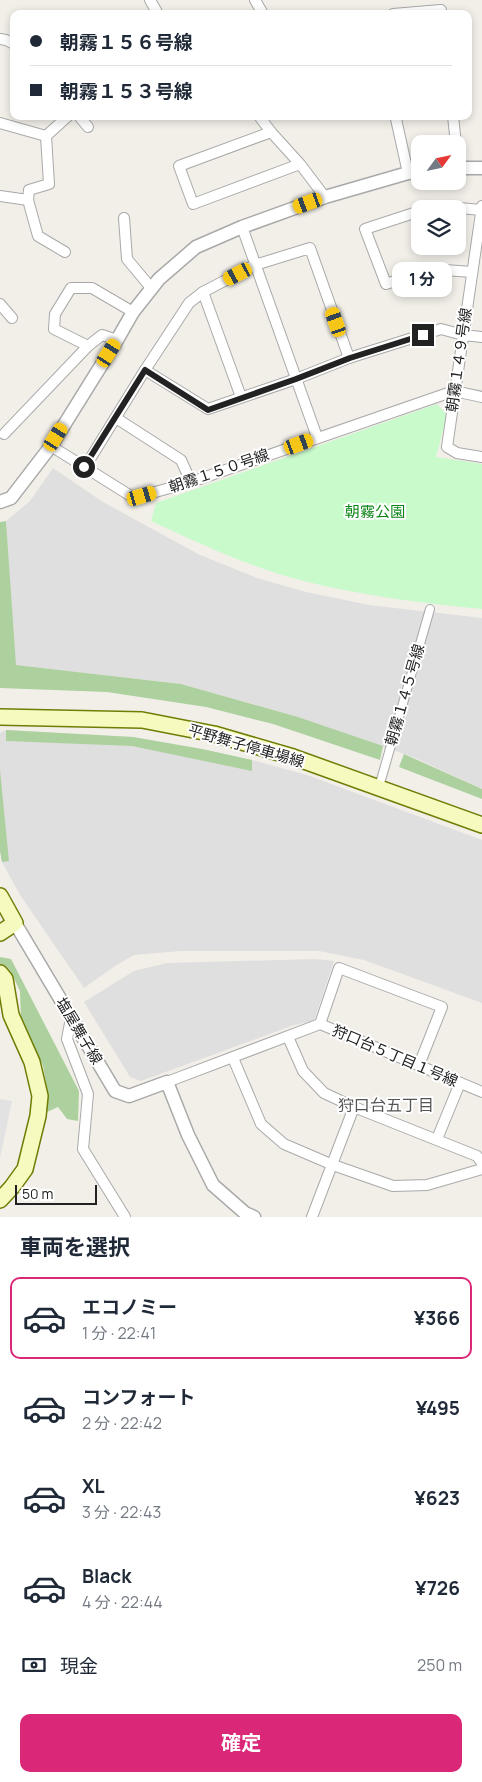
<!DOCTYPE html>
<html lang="ja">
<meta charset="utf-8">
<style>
:root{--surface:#fff;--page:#f6f6f7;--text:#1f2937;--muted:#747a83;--line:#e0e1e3;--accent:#db2777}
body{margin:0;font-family:Manrope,"Noto Sans JP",sans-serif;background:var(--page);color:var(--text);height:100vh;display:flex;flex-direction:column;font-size:19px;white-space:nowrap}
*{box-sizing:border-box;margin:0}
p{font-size:16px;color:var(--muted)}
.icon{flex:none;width:28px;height:28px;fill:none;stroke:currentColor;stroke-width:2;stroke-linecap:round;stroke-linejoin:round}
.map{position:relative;height:1217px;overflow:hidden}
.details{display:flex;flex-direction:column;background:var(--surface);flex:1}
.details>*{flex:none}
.hud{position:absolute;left:10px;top:10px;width:462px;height:110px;border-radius:10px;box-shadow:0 2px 8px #0003;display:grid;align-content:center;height:110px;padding:0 20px;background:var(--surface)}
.needle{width:32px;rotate:57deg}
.buttons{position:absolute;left:411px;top:135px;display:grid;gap:10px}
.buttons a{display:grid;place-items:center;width:55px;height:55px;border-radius:10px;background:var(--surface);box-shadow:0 2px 8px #0003;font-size:25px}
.scale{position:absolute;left:15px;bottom:12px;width:82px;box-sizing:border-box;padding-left:5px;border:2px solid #222;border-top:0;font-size:14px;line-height:18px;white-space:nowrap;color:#222;-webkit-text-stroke:4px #fff;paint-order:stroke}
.end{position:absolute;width:22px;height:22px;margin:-11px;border:6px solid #222;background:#fff;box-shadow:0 0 0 2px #fff}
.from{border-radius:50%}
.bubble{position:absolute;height:35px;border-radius:10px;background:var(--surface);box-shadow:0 2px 8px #0003;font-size:16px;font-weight:700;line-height:35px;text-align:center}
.car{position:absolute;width:15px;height:30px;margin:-15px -8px;border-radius:6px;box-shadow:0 0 4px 1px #0007;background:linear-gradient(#f5c518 24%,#345 0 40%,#f5c518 0 76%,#345 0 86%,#f5c518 0)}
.hud b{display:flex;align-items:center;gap:18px;height:48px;font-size:19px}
.hud b+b{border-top:1px solid var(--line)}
.hud i{width:12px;height:12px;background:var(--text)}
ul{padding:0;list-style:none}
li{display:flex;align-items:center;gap:15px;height:82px;margin:0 10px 8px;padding:0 10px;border:2px solid transparent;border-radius:10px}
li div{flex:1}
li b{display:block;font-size:19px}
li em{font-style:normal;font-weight:700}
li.selected{border-color:var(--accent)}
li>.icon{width:45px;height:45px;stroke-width:1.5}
h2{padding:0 20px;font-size:22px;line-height:60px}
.pay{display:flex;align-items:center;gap:12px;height:55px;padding:0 20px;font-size:19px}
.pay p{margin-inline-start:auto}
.action{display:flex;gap:10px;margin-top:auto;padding:10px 20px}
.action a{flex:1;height:58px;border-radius:10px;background:var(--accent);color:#fff;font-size:20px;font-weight:700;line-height:58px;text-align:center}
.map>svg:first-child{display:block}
.residential{fill:#e0dfdf}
.forest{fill:#add19e}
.park{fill:#c8facc}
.parking{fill:#e2e2e2}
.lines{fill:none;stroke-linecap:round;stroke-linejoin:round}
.pedestrian-casing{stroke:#a9a9a9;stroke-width:10}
.minor-casing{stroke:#a9a9a9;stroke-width:12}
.tertiary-casing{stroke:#a9a9a9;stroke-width:15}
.secondary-casing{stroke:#707d05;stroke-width:18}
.pedestrian{stroke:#fff;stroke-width:8}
.minor{stroke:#fff;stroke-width:10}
.tertiary{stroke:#fff;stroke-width:12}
.secondary{stroke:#f7fabf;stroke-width:15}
.route{stroke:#222;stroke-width:6}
.labels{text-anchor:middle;stroke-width:4;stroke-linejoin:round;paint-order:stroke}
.street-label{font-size:15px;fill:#222;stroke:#fff}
.park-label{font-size:15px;fill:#0c8416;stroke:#fff}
.neighbourhood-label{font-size:16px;fill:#555;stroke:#fff}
</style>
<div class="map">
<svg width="482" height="1217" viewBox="0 0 482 1217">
<rect width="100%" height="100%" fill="#f2efe9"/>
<g class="residential">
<path d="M53,468L103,502L200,555L257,578L306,592L369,605L482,618V789L413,757L298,717L181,684L15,665L6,521L30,501Z"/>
<path d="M6,730L133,737L202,749L252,760L307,775L482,840V1003L364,960L319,951H181L134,955L115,966L84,988L20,895L2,862L0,851V733Z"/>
<path d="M315,959L334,961L314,1021L294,1025L141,1081L130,1077L84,1002L134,971L167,963Z"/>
</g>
<g class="forest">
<path d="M6,521L16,665L181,684L298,717L383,746L380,760L273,724L206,707L107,692L0,688V522Z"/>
<path d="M6,730L133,737L202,749L252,760V771L132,746L6,741Z"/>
<path d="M404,754L482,789V799L399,767Z"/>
<path d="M0,770L9,861L2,862L0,851Z"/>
<path d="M0,957L11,959L79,1091L78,1121L67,1119L58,1107L45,1113L47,1090L43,1066L21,1020L20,991L11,972L7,967L0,964Z"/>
</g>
<path class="park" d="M437,404L447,415L436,457L482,464V609C423,603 362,596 304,581C251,568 201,544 151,521L156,503Z"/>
<path class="parking" d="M0,1099L12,1101L0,1158Z"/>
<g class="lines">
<defs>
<path id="pedestrian" d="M381,780L430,609"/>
<g id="minor">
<path d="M150,0L158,14"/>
<path d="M255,0L263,14"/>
<path d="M393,14L441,10"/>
<path d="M0,39L6,40L14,44"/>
<path d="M79,116L88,127"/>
<path d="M259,116L271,132"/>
<path d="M453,116L456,144"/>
<path d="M396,119L408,173"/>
<path d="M0,123L46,136"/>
<path d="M458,156L459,167"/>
<path d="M300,164L193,204L179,166L271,132L300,164L325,197"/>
<path d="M0,196L28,200L38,236L65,252"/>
<path d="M28,200L29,190L49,184L46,136L68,116"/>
<path d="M482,206L447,447L457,453L482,457"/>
<path d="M428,209L435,206L482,210"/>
<path d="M420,211L365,229L386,284L431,269L472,272"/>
<path d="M124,218L127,259L152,289"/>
<path d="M242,227L317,437"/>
<path d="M203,292L241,397"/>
<path d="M0,304L12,318"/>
<path d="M88,346L54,329L55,314L71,288H92L133,312"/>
<path d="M145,370L208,409L296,379L349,358L441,329L463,335L482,337"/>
<path d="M116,418L181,460L191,482"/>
<path d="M4,434L88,346L102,335L117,340"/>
<path d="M51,446L134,498L191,482L454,391L482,397"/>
<path d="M85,467L145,370L189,303L203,292L255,265L310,248L349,358"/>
<path d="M71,1018L67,1039L88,1094L83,1149L125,1217"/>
<path d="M320,1024L339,968L442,1007L419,1065"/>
<path d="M288,1037L303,1071L324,1093L354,1107L477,1156L482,1163"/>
<path d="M233,1058L261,1124L284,1144L333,1165L393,1186L427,1185L482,1169"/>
<path d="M167,1082L320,1024L482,1092"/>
<path d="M437,1139L460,1083"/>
<path d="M312,1217L354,1107"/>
</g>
<g id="tertiary">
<path d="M458,168H482"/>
<path d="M0,502L11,498L51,446L117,340L133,312L159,279L196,247L242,227L325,197L408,173L420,172"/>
<path d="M15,923L115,1091L129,1096L167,1082L188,1135L213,1185L245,1213L254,1217"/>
</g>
<g id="secondary">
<path d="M0,717L142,720L214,734L293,757L482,825"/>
<path d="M0,896L15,923L0,933"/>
<path d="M0,973L5,979L11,1015L32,1062L40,1096L38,1116L25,1169L12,1187L0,1200"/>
</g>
</defs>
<use href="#pedestrian" class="pedestrian-casing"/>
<use href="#minor" class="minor-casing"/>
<use href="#tertiary" class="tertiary-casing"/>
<use href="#secondary" class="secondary-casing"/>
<use href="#pedestrian" class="pedestrian"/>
<use href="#minor" class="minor"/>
<use href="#tertiary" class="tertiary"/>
<use href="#secondary" class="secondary"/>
</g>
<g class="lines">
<path class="route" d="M84,467L145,370L208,410L296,379L350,358L423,335"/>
</g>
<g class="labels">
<g class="street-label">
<text transform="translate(459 360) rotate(-82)" y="5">朝霧１４９号線</text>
<text transform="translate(219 471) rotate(-19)" y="5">朝霧１５０号線</text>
<text transform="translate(405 695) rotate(-74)" y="5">朝霧１４５号線</text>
<text transform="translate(246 746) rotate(16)" y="5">平野舞子停車場線</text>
<text transform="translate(79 1031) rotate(59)" y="5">塩屋舞子線</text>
<text transform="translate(395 1056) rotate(23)" y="5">狩口台５丁目１号線</text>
</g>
<g class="park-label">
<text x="375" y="517">朝霧公園</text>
</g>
<g class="neighbourhood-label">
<text x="386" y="1111">狩口台五丁目</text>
</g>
</g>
</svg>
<div class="buttons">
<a><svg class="needle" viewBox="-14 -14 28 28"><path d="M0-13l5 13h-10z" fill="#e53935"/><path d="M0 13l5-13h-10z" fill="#747a83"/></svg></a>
<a><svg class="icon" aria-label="layers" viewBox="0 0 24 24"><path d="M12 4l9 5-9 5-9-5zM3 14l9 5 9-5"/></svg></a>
</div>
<div class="scale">50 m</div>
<i class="end from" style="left:84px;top:467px"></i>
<i class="end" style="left:423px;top:335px"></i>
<div class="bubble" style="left:392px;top:262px;width:60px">1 分</div>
<i class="car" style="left:308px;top:203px;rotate:250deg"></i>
<i class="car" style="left:238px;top:274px;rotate:242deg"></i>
<i class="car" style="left:336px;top:322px;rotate:341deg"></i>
<i class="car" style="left:109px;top:353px;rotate:32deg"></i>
<i class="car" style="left:56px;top:437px;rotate:32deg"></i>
<i class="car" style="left:299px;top:444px;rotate:70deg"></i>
<i class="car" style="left:142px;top:496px;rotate:74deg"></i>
<div class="hud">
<b><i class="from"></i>朝霧１５６号線</b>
<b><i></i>朝霧１５３号線</b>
</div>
</div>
<section class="details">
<h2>車両を選択</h2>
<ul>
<li class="selected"><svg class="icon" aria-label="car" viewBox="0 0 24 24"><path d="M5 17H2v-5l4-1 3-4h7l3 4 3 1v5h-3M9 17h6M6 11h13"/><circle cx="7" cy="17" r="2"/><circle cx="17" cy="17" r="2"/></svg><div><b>エコノミー</b><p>1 分 · 22:41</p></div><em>¥366</em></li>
<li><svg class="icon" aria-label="car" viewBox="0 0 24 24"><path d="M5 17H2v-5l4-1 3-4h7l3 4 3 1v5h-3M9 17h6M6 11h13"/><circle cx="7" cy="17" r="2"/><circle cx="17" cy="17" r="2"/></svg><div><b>コンフォート</b><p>2 分 · 22:42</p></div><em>¥495</em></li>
<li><svg class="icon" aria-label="car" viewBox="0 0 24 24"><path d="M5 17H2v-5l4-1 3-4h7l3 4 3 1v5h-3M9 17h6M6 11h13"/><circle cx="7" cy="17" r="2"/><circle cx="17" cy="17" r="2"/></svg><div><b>XL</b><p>3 分 · 22:43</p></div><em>¥623</em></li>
<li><svg class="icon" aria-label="car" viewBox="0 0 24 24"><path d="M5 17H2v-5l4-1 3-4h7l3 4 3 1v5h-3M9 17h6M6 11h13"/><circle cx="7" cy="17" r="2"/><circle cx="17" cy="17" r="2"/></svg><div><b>Black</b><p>4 分 · 22:44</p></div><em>¥726</em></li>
</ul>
<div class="pay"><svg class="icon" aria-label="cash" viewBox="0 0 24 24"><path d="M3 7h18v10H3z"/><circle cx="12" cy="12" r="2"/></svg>現金<p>250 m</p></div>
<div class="action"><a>確定</a></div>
</section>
